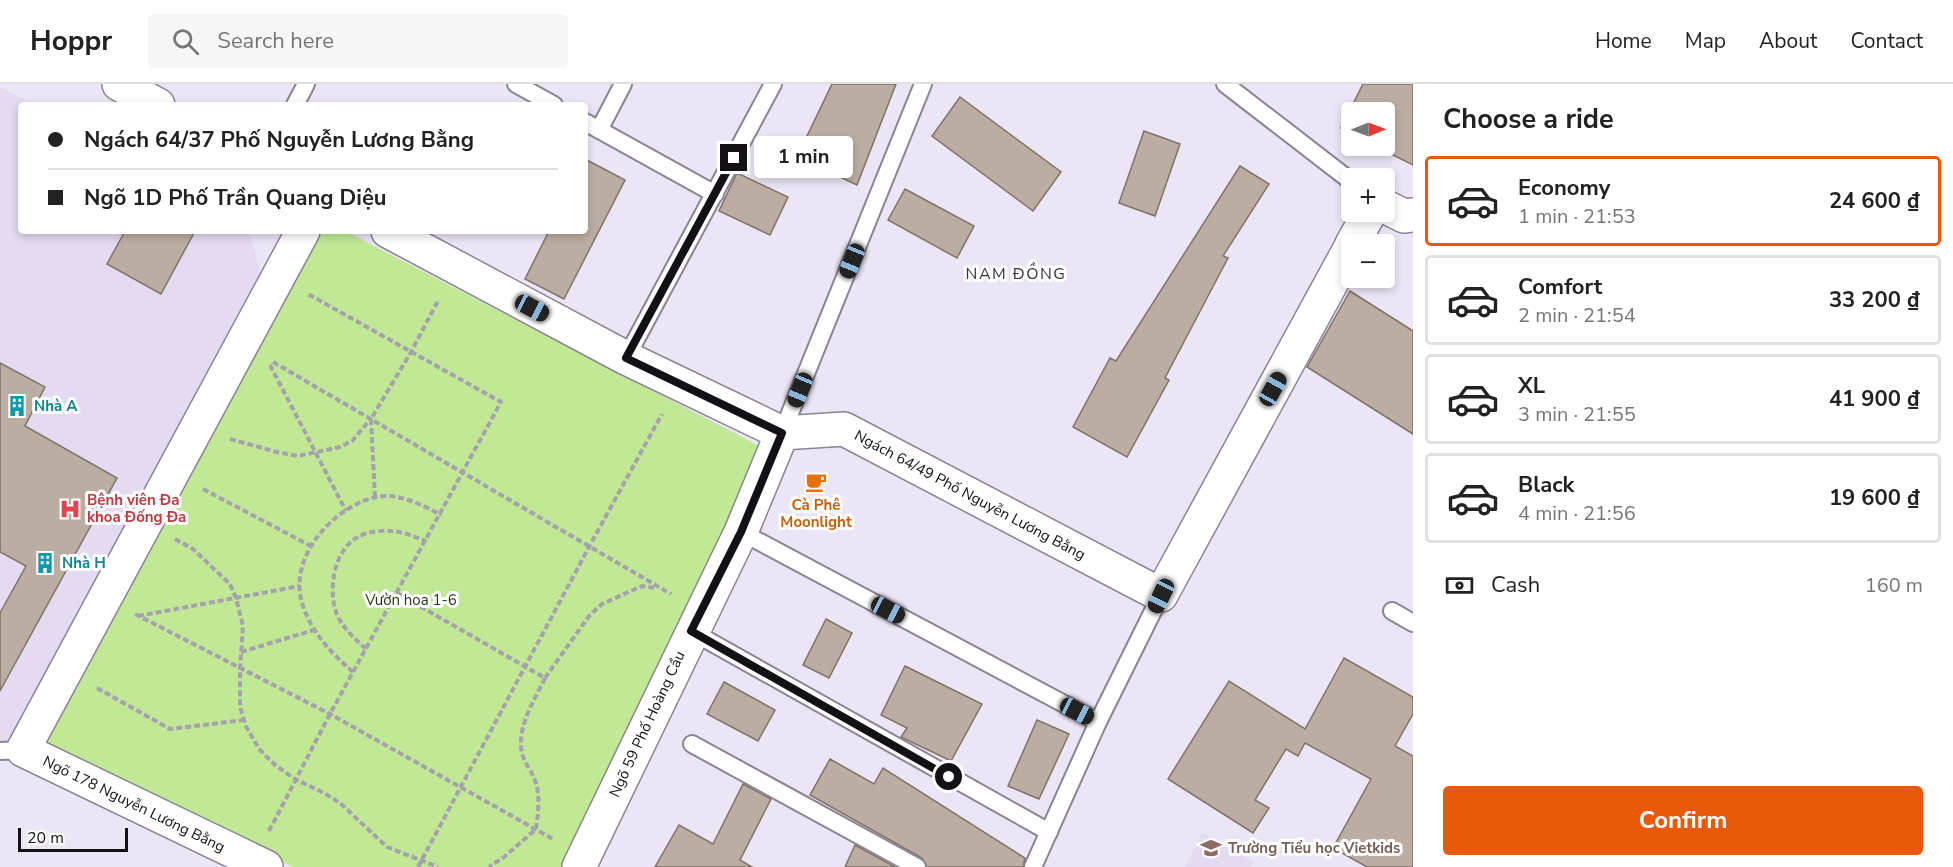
<!DOCTYPE html>
<meta charset="utf-8">
<style>
:root{--surface:#fff;--page:#f6f6f6;--text:#222;--muted:#767676;--line:#e0e0e0;--accent:#ea580c}
body{margin:0;font-family:"Nunito Sans",sans-serif;background:var(--page);color:var(--text);height:100vh;display:flex;flex-direction:column;font-size:22px;white-space:nowrap}
*{box-sizing:border-box;margin:0}
p{font-size:20px;color:var(--muted)}
.icon{flex:none;width:33px;height:33px;fill:none;stroke:currentColor;stroke-width:2;stroke-linecap:round;stroke-linejoin:round}
.map{position:relative;flex:1;overflow:hidden}
.drawer{display:flex;flex-direction:column;background:var(--surface);width:540px}
.drawer>*{flex:none}
.guide{position:absolute;left:18px;top:18px;width:570px;height:132px;border-radius:6px;box-shadow:0 3px 9px #0003;display:grid;align-content:center;height:132px;padding:0 30px;background:var(--surface)}
.needle{width:39px;rotate:89deg}
.fabs{position:absolute;left:1341px;top:18px;display:grid;gap:12px}
.fabs a{display:grid;place-items:center;width:54px;height:54px;border-radius:6px;background:var(--surface);box-shadow:0 3px 9px #0003;font-size:30px}
.scale{position:absolute;left:18px;bottom:15px;width:110px;box-sizing:border-box;padding-left:6px;border:3px solid #131116;border-top:0;font-size:16px;line-height:21px;white-space:nowrap;color:#131116;-webkit-text-stroke:4px #fff;paint-order:stroke}
.end{position:absolute;width:27px;height:27px;margin:-14px;border:8px solid #131116;background:#fff;box-shadow:0 0 0 3px #fff}
.from{border-radius:50%}
.bubble{position:absolute;height:42px;border-radius:6px;background:var(--surface);box-shadow:0 3px 9px #0003;font-size:20px;font-weight:700;line-height:42px;text-align:center}
.car{position:absolute;width:18px;height:36px;margin:-18px -9px;border-radius:8px;box-shadow:0 0 4px 2px #0007;background:linear-gradient(#222 24%,#8ab4d8 0 40%,#222 0 76%,#8ab4d8 0 86%,#222 0)}
.guide b{display:flex;align-items:center;gap:21px;height:57px;font-size:22px}
.guide b+b{border-top:2px solid var(--line)}
.guide i{width:15px;height:15px;background:var(--text)}
ul{padding:0;list-style:none}
li{display:flex;align-items:center;gap:18px;height:90px;margin:0 12px 9px;padding:0 18px;border:3px solid var(--line);border-radius:6px}
li div{flex:1}
li b{display:block;font-size:22px}
li em{font-style:normal;font-weight:700}
li.active{border-color:var(--accent)}
li>.icon{width:54px;height:54px;stroke-width:1.5}
h2{padding:0 30px;font-size:27px;line-height:72px}
.pay{display:flex;align-items:center;gap:15px;height:66px;padding:0 30px;font-size:22px}
.pay p{margin-inline-start:auto}
.cta{display:flex;gap:12px;margin-top:auto;padding:12px 30px}
.cta a{flex:1;height:69px;border-radius:6px;background:var(--accent);color:#fff;font-size:24px;font-weight:700;line-height:69px;text-align:center}
header{display:flex;align-items:center;gap:36px;box-sizing:border-box;height:84px;padding:0 30px;background:var(--surface);border-bottom:2px solid var(--line)}
header strong{font-size:28px}
nav{display:flex;gap:33px;margin-inline-start:auto;font-size:21px}
.search{width:420px;height:54px;background:var(--page);display:flex;align-items:center;gap:15px;box-sizing:border-box;padding:0 21px;border-radius:6px;color:var(--muted);font-size:22px}
main{display:flex;flex:1;min-height:0}
.map>svg:first-child{display:block}
.built{fill:#e4daf1}
.green{fill:#c0e895}
.building{fill:#bbada1;stroke:#7f7268;stroke-width:1.5}
.lines{fill:none;stroke-linecap:round;stroke-linejoin:round}
.lane-casing{stroke:#8b8493;stroke-width:20}
.street-casing{stroke:#8b8493;stroke-width:36}
.path{stroke:#a5a1ad;stroke-width:4;stroke-dasharray:6 3;stroke-linecap:butt}
.lane{stroke:#fff;stroke-width:16}
.street{stroke:#fff;stroke-width:33}
.route{stroke:#131116;stroke-width:8}
.labels{text-anchor:middle;stroke-width:6;stroke-linejoin:round;paint-order:stroke}
.culture-label{font-size:15px;font-weight:bold;fill:#0d838f;stroke:#fff;text-anchor:start}
.street-label{font-size:15px;fill:#131116;stroke:#fff}
.health-label{font-size:15px;font-weight:bold;fill:#be3a42;stroke:#fff;text-anchor:start}
.food-label{font-size:15px;font-weight:bold;fill:#c56008;stroke:#fff}
.park-label{font-size:15px;fill:#273714;stroke:#fff}
.education-label{font-size:15px;font-weight:bold;fill:#785e54;stroke:#fff;text-anchor:start}
.neighbourhood-label{font-size:16px;letter-spacing:1.5px;fill:#36303d;stroke:#fff}
</style>
<header>
<strong>Hoppr</strong>
<div class="search"><svg class="icon" aria-label="search" viewBox="0 0 24 24"><circle cx="10" cy="10" r="6"/><path d="M15 15l6 6"/></svg>Search here</div>
<nav><a>Home</a><a>Map</a><a>About</a><a>Contact</a></nav>
</header>
<main>
<div class="map">
<svg width="1413" height="783" viewBox="0 0 1413 783">
<rect width="100%" height="100%" fill="#ebe5f5"/>
<g class="built">
<path d="M0,3L34,21H21V147H249L262,194L17,657L0,658Z"/>
<path d="M1202,749L1254,778L1251,783H1185Z"/>
</g>
<path class="green" d="M315,147H345L767,366L569,783H293L44,658Z"/>
<g class="building">
<path d="M832,0H896L857,101L797,73Z"/>
<path d="M1363,0H1413V81L1375,62H1384V28H1352V49L1341,44Z"/>
<path d="M960,13L1061,88L1033,127L932,52Z"/>
<path d="M1144,47L1180,60L1155,132L1119,119Z"/>
<path d="M585,75L625,96L564,215L525,195L549,147H585Z"/>
<path d="M1240,82L1269,100L1223,172L1228,174L1165,294L1169,296L1127,373L1073,343L1110,274L1116,277Z"/>
<path d="M737,89L788,113L770,151L719,127Z"/>
<path d="M905,105L974,142L957,174L888,136Z"/>
<path d="M125,147H195L161,210L107,180Z"/>
<path d="M1350,207L1413,247V350L1307,283Z"/>
<path d="M0,279L45,303L25,342L117,394L0,607V529L26,482L0,468Z"/>
<path d="M826,535L852,549L829,594L803,581Z"/>
<path d="M1344,574L1413,613V630L1395,662L1413,672V783H1367L1333,764L1371,695L1305,659L1298,672L1286,665L1255,716L1269,724L1253,749L1168,695L1229,597L1305,645Z"/>
<path d="M905,582L982,620L951,677L901,653L907,644L881,631Z"/>
<path d="M724,598L775,626L758,657L707,630Z"/>
<path d="M1037,636L1069,650L1039,715L1008,702Z"/>
<path d="M830,675L874,700L883,684L1025,774L1023,783H927L922,774L810,711Z"/>
<path d="M743,700L771,715L740,776L752,783H655L679,741L713,760Z"/>
<path d="M855,761L895,783H845Z"/>
</g>
<g class="lines">
<defs>
<g id="lane">
<path d="M516,0L554,21"/>
<path d="M1225,0L1352,98"/>
<path d="M295,21L306,0"/>
<path d="M585,38L715,110"/>
<path d="M599,46L623,0"/>
<path d="M626,274L773,0"/>
<path d="M782,349L923,0"/>
<path d="M741,448L1098,638"/>
<path d="M1392,527L1413,539"/>
<path d="M691,547L1049,748"/>
<path d="M692,660L917,783"/>
<path d="M0,667L23,666"/>
<path d="M1033,783L1098,638L1161,511"/>
</g>
<g id="street">
<path d="M119,0L158,21"/>
<path d="M1384,122L1404,132L1413,131"/>
<path d="M388,147L626,274L782,349L844,345L1161,511L1352,161"/>
<path d="M1352,160L1370,128"/>
<path d="M266,783L23,666L303,147"/>
<path d="M579,783L741,448L782,349"/>
</g>
</defs>
<use href="#lane" class="lane-casing"/>
<use href="#street" class="street-casing"/>
<g class="path">
<path d="M273,278L671,510"/>
<path d="M270,281L346,427"/>
<path d="M230,355L277,368L298,372L340,363L352,357L370,336"/>
<path d="M203,405L311,462"/>
<path d="M375,413L371,335L411,268L439,215"/>
<path d="M175,455L193,465L214,485L230,500L236,514L243,542L240,584V623L246,642L259,665L275,681L295,695L324,709L340,719L387,763L438,783"/>
<path d="M397,509L545,594C535,615 516,644 522,669C524,678 531,686 534,694C541,710 538,729 536,745L504,773L489,783"/>
<path d="M135,530L330,630L553,755"/>
<path d="M138,532L300,502"/>
<path d="M366,565C355,555 345,546 338,533C327,509 333,466 358,453C366,448 381,446 390,447C403,447 414,453 426,457"/>
<path d="M241,568L314,546"/>
<path d="M353,588C331,569 311,548 302,519C288,473 333,423 376,413C398,408 422,421 441,431"/>
<path d="M545,594L589,532L602,520L642,502L656,504"/>
<path d="M97,604L170,645L244,636"/>
<path d="M269,747L330,630L501,318L308,210"/>
<path d="M418,783L589,463L662,330"/>
</g>
<use href="#lane" class="lane"/>
<use href="#street" class="street"/>
</g>
<g class="lines">
<path class="route" d="M734,74L626,274L782,349L741,448L691,547L949,693"/>
</g>
<defs>
<symbol id="building-bare" viewBox="-9 -9 18 18"><path d="M-4-6H4V6H1V3H-1V6H-4ZM-2.5-4.3h1.7v1.8h-1.7ZM.8-4.3h1.7v1.8H.8ZM-2.5-1h1.7V.8h-1.7ZM.8-1h1.7V.8H.8Z" fill="#0f9aa8" stroke="#fff" stroke-width="2.5" paint-order="stroke"/></symbol>
<symbol id="cafe-bare" viewBox="-9 -9 18 18"><path d="M-5.5-4.5H6V0H3Q3 3.5 0 3.5H-2.5Q-5.5 3.5-5.5 0ZM3-3.2v2h1.7v-2ZM-6 4.5H4V6H-6Z" fill="#e8710a" stroke="#fff" stroke-width="2.5" paint-order="stroke"/></symbol>
<symbol id="hospital-bare" viewBox="-9 -9 18 18"><path d="M-5-5h3v3.5h4V-5h3V5h-3V1.5h-4V5h-3Z" fill="#e0444e" stroke="#fff" stroke-width="2.5" paint-order="stroke"/></symbol>
<symbol id="school-bare" viewBox="-9 -9 18 18"><path d="M0-5L7-2L0 1L-7-2ZM-4 1L0 2.5L4 1V4Q0 6-4 4Z" fill="#8d6e63" stroke="#fff" stroke-width="2.5" paint-order="stroke"/></symbol>
</defs>
<g fill-rule="evenodd">
<use href="#building-bare" x="2" y="307" width="30" height="30"/>
<use href="#cafe-bare" x="801" y="383" width="30" height="30"/>
<use href="#hospital-bare" x="55" y="410" width="30" height="30"/>
<use href="#building-bare" x="30" y="464" width="30" height="30"/>
<use href="#school-bare" x="1196" y="749" width="30" height="30"/>
</g>
<g class="labels">
<g class="culture-label">
<text x="34" y="327">Nhà A</text>
<text x="62" y="484">Nhà H</text>
</g>
<g class="street-label">
<text transform="translate(970 411) rotate(28)" y="5">Ngách 64/49 Phố Nguyễn Lương Bằng</text>
<text transform="translate(647 640) rotate(-65)" y="5">Ngõ 59 Phố Hoàng Cầu</text>
<text transform="translate(134 720) rotate(26)" y="5">Ngõ 178 Nguyễn Lương Bằng</text>
</g>
<g class="health-label">
<text x="87" y="421">Bệnh viện Đa<tspan x="87" dy="17">khoa Đống Đa</tspan></text>
</g>
<g class="food-label">
<text x="816" y="426">Cà Phê<tspan x="816" dy="17">Moonlight</tspan></text>
</g>
<g class="park-label">
<text x="411" y="521">Vườn hoa 1-6</text>
</g>
<g class="education-label">
<text x="1228" y="769">Trường Tiểu học Vietkids</text>
</g>
<g class="neighbourhood-label">
<text x="1016" y="195">NAM ĐỒNG</text>
</g>
</g>
</svg>
<div class="fabs">
<a><svg class="needle" viewBox="-14 -14 28 28"><path d="M0-13l5 13h-10z" fill="#e53935"/><path d="M0 13l5-13h-10z" fill="#767676"/></svg></a>
<a>+</a>
<a>−</a>
</div>
<div class="scale">20 m</div>
<i class="end from" style="left:949px;top:693px"></i>
<i class="end" style="left:734px;top:74px"></i>
<div class="bubble" style="left:754px;top:52px;width:99px">1 min</div>
<i class="car" style="left:852px;top:177px;rotate:202deg"></i>
<i class="car" style="left:532px;top:224px;rotate:118deg"></i>
<i class="car" style="left:1273px;top:305px;rotate:29deg"></i>
<i class="car" style="left:800px;top:306px;rotate:202deg"></i>
<i class="car" style="left:1161px;top:512px;rotate:206deg"></i>
<i class="car" style="left:888px;top:526px;rotate:118deg"></i>
<i class="car" style="left:1077px;top:627px;rotate:118deg"></i>
<div class="guide">
<b><i class="from"></i>Ngách 64/37 Phố Nguyễn Lương Bằng</b>
<b><i></i>Ngõ 1D Phố Trần Quang Diệu</b>
</div>
</div>
<section class="drawer">
<h2>Choose a ride</h2>
<ul>
<li class="active"><svg class="icon" aria-label="car" viewBox="0 0 24 24"><path d="M5 17H2v-5l4-1 3-4h7l3 4 3 1v5h-3M9 17h6M6 11h13"/><circle cx="7" cy="17" r="2"/><circle cx="17" cy="17" r="2"/></svg><div><b>Economy</b><p>1 min · 21:53</p></div><em>24 600 ₫</em></li>
<li><svg class="icon" aria-label="car" viewBox="0 0 24 24"><path d="M5 17H2v-5l4-1 3-4h7l3 4 3 1v5h-3M9 17h6M6 11h13"/><circle cx="7" cy="17" r="2"/><circle cx="17" cy="17" r="2"/></svg><div><b>Comfort</b><p>2 min · 21:54</p></div><em>33 200 ₫</em></li>
<li><svg class="icon" aria-label="car" viewBox="0 0 24 24"><path d="M5 17H2v-5l4-1 3-4h7l3 4 3 1v5h-3M9 17h6M6 11h13"/><circle cx="7" cy="17" r="2"/><circle cx="17" cy="17" r="2"/></svg><div><b>XL</b><p>3 min · 21:55</p></div><em>41 900 ₫</em></li>
<li><svg class="icon" aria-label="car" viewBox="0 0 24 24"><path d="M5 17H2v-5l4-1 3-4h7l3 4 3 1v5h-3M9 17h6M6 11h13"/><circle cx="7" cy="17" r="2"/><circle cx="17" cy="17" r="2"/></svg><div><b>Black</b><p>4 min · 21:56</p></div><em>19 600 ₫</em></li>
</ul>
<div class="pay"><svg class="icon" aria-label="cash" viewBox="0 0 24 24"><path d="M3 7h18v10H3z"/><circle cx="12" cy="12" r="2"/></svg>Cash<p>160 m</p></div>
<div class="cta"><a>Confirm</a></div>
</section>
</main>
